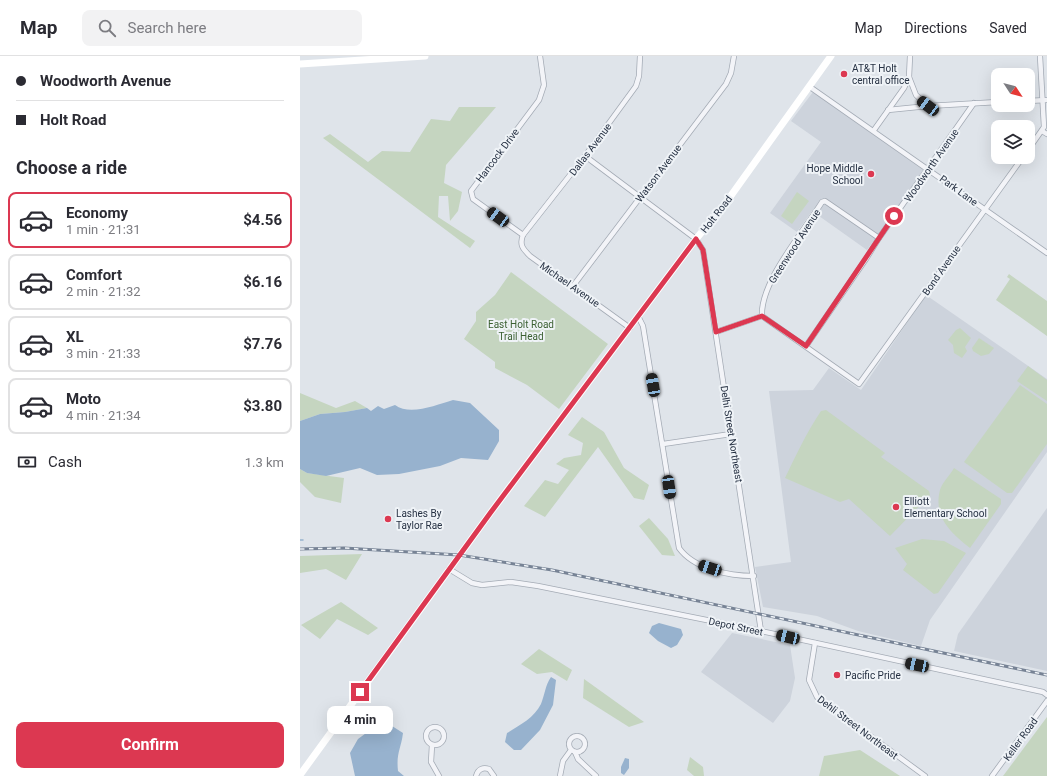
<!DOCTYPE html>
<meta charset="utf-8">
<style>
:root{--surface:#fff;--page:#f2f2f3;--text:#2b2b33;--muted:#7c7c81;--line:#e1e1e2;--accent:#dc3851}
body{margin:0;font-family:Roboto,sans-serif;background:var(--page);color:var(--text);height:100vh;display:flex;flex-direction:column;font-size:15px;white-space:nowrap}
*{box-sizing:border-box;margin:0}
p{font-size:13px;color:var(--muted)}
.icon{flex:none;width:22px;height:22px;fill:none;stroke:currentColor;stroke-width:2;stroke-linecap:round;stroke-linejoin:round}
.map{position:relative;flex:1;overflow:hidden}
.drawer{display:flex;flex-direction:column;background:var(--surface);width:300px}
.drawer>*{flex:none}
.top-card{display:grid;align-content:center;height:88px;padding:0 16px;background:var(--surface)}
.needle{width:26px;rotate:126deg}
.buttons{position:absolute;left:691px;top:12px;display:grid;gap:8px}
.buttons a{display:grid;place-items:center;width:44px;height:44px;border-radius:8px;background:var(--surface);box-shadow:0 4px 16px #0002;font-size:20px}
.end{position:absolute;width:18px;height:18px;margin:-9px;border:5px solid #dc3851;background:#fff;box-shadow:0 0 0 2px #fff}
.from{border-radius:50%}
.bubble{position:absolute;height:28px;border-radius:8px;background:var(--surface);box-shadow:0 4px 16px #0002;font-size:13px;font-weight:700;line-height:28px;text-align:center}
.car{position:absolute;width:12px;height:24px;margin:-12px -6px;border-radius:5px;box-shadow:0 0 3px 1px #0007;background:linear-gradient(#222 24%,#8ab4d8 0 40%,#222 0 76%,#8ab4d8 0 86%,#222 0)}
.top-card b{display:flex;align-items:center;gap:14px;height:38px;font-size:15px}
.top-card b+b{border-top:1px solid var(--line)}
.top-card i{width:10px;height:10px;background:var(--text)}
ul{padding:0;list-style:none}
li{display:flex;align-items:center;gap:12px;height:56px;margin:0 8px 6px;padding:0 8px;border:2px solid var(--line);border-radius:8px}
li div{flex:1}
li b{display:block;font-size:15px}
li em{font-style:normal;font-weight:700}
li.on{border-color:var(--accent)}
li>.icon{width:36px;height:36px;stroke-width:1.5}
h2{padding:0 16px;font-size:18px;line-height:48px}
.pay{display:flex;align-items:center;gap:10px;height:44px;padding:0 16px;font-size:15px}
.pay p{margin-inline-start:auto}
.primary-button{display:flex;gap:8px;margin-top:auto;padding:8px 16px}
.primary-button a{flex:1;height:46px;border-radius:8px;background:var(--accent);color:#fff;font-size:16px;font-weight:700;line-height:46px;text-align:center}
header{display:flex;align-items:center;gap:24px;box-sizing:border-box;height:56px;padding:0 20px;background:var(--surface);border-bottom:1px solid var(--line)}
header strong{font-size:19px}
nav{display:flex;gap:22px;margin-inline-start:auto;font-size:14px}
.search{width:280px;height:36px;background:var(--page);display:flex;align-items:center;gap:10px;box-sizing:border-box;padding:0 14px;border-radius:8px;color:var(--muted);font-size:15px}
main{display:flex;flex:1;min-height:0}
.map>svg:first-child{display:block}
.built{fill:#cdd3dc}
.green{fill:#c5d5c0}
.water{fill:#97b2ce}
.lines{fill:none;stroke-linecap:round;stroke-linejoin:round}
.stream{stroke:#97b2ce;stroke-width:1.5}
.street-casing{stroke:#a4abb5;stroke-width:6}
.street{stroke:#f3f4f8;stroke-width:4.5}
.secondary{stroke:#fff;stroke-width:7}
.rail-casing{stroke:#778395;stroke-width:3}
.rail{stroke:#eff3f7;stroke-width:1.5;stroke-dasharray:4.5;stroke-linecap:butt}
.route{stroke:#dc3851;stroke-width:5}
.poi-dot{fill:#dc3851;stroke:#eff3f7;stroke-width:1.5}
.labels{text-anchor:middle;stroke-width:4;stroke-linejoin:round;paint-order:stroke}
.poi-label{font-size:10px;fill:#263143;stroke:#eff3f7;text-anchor:start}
.street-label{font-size:10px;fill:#263143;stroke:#eff3f7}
.park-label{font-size:10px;fill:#3b6032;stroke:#eff3f7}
</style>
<header>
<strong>Map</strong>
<div class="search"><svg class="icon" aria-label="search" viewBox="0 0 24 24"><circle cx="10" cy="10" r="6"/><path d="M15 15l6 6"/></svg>Search here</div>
<nav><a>Map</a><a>Directions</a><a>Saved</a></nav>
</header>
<main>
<section class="drawer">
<div class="top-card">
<b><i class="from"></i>Woodworth Avenue</b>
<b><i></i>Holt Road</b>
</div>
<h2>Choose a ride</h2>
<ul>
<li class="on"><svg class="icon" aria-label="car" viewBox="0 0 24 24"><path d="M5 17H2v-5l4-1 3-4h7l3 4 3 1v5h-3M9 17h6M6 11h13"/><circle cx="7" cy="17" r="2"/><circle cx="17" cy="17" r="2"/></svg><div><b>Economy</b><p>1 min · 21:31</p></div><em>$4.56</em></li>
<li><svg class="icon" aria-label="car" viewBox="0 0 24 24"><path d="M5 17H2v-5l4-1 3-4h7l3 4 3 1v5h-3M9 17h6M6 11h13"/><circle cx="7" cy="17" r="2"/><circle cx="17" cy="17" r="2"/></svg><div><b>Comfort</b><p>2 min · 21:32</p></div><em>$6.16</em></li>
<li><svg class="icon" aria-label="car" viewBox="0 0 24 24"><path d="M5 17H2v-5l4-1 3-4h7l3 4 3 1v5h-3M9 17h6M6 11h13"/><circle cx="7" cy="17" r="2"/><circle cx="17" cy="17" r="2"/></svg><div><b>XL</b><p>3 min · 21:33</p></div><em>$7.76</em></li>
<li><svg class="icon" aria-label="car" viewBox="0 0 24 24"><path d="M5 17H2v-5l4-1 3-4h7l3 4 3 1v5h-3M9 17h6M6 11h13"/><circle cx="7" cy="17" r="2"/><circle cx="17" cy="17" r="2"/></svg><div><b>Moto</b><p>4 min · 21:34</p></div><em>$3.80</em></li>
</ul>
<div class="pay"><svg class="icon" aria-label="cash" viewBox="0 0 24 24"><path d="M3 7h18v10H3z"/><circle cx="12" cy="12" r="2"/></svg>Cash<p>1.3 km</p></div>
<div class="primary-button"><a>Confirm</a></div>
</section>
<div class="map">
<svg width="747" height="720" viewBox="0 0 747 720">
<rect width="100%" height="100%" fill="#dfe4ea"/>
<g class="built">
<path d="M513,36L626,113L567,194L512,155L497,176L470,157L521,86L491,65Z"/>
<path d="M626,239L747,323V396L630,564L621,590L558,575L517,560L463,551L455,511L491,506L469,335L513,334L529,312L561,334Z"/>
<path d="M747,452V615L654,595L658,578Z"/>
<path d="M432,577L490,589L495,622L490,645L473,667L401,616Z"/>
</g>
<g class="green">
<path d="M159,51H196L146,109L144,127L162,136L158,155L150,165L148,140H139L138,161L175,185L170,192L23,82L30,78L68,106L82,95L110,96L131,63L150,65Z"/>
<path d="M497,136L509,145L492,168L481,160Z"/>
<path d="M211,216L308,288L259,353L227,329L195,312V306L164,283L176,265V256L195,239Z"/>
<path d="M709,218L747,245V280L696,244L710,223L707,221Z"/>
<path d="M660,272L671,282L665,291L667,295L662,302L654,297L653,289L648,284L656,274Z"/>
<path d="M679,282L694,292L689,298L681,300L673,295L672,292Z"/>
<path d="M728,310L747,324V345L717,325Z"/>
<path d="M720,329L747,348V388L712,437H707L664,406Z"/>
<path d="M0,337L36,352L55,345L67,352L45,356L20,358L0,365Z"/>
<path d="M526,354L585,397L581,401L629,435L630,439L590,480L549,443L540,446L485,422C496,399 507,376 521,355Z"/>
<path d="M282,361L304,376L324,412L349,429L344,444L334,442L298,391L245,461L224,450L245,424L258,428L269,414L256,408L264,402L281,399L283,387L268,379Z"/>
<path d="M654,412L701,443V448L670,492C651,477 633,461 640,434C642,427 650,419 654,412Z"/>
<path d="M0,413L7,417L44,422L41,447L15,441L0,426Z"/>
<path d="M349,462L368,483L375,500L362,499L339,470Z"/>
<path d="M622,483L644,485L666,497L638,537L634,538L603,514L607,508L595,492Z"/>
<path d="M62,498L46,524L26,513L0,517V500Z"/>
<path d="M41,546L78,572L68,579L37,563L20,583L1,569Z"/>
<path d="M239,593L272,614L267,625L252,616L237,618L221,608Z"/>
<path d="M284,623L344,666L329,671L283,642Z"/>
<path d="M747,661V720H703Z"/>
<path d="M560,694L600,720H519L524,700Z"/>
<path d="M390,701L403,711L404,720H394L387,714Z"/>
</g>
<g class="water">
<path d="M153,344L170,347L199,374V385L188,404L161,402L140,410L99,418L77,419L60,412L26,420L7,417L0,413V365L20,358L45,356L67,352L71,355L78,350L84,353L95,349C110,360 136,349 153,344Z"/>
<path d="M359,567L381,573L383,579L377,589L371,592L358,585L349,577L352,570Z"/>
<path d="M251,621L256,624L253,649L240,674L221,694H214L205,686L207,677C220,669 234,662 241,648C245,638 245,630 251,621Z"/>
<path d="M92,670L103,677C101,693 96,697 98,715L104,720H55L50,697L58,683L73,672Z"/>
<path d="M325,702L329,703V712L324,719L321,717V711Z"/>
</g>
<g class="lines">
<path class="stream" d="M0,484H3"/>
<defs>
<g id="street">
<path d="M609,21L616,39L628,50L698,46"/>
<path d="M510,31L747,197"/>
<path d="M728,45L747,44"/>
<path d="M588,54L628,50"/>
<path d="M574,74L604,32L609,21L610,0"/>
<path d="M742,75L747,78"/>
<path d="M728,94L744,71L740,0"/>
<path d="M285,100L396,183L403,194L461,575"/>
<path d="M223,179L173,143L171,135L239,44L244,29L240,0"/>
<path d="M273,230L426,28L431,17L434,0"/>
<path d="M338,260L343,270L379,492C394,513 429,520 454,520"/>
<path d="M462,260C460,226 504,175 522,146L525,145L579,182"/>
<path d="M330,272L230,200C223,193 219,189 223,179L285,100L336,30L339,20L340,0"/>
<path d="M416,276L462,260L559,328L723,101"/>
<path d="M506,290L566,203L579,182L674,47"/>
<path d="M363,388L431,378"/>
<path d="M149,513L172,527L182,529L211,526L238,530L461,575L743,636L747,639"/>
<path d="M515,587L509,624L517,641L625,720"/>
<circle cx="135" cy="680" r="9"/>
<circle cx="277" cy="688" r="8"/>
<path d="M132,689L131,706L139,720"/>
<path d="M275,696L278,703L296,720"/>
<path d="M176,720C178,713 183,711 189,713L194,720"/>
<path d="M260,720L263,705L271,694"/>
<path d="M692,720L747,645"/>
</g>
</defs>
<use href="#street" class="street-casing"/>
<use href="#street" class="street"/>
<g class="secondary">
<path d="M0,8L125,0"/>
<path d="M0,719L191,456L396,183L425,148L531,0"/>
</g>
<defs>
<path id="rail" d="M0,493L44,492L159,499L252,514L747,619"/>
</defs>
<use href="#rail" class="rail-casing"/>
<use href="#rail" class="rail"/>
</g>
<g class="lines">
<path class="route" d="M60,636L191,456L396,183L403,194L416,276L462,260L506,290L594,160"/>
</g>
<g class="poi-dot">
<circle cx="544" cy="18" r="4"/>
<circle cx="571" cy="118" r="4"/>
<circle cx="596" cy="451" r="4"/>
<circle cx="88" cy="463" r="4"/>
<circle cx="537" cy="619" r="4"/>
</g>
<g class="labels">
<g class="poi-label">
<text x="552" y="16">AT&amp;T Holt<tspan x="552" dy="12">central office</tspan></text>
<text x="563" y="116" text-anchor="end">Hope Middle<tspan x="563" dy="12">School</tspan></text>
<text x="604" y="449">Elliott<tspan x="604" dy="12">Elementary School</tspan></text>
<text x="96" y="461">Lashes By<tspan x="96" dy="12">Taylor Rae</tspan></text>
<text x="545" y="623">Pacific Pride</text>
</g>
<g class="street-label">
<text transform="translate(290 93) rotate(-53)" y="4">Dallas Avenue</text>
<text transform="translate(197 99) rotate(-53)" y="4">Hancock Drive</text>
<text transform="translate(631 109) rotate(-55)" y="4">Woodworth Avenue</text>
<text transform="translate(358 117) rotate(-53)" y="4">Watson Avenue</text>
<text transform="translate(659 134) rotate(36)" y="4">Park Lane</text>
<text transform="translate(416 158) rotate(-52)" y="4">Holt Road</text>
<text transform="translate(494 190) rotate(-57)" y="4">Greenwood Avenue</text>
<text transform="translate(641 214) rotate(-55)" y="4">Bond Avenue</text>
<text transform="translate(270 228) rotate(35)" y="4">Michael Avenue</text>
<text transform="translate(432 378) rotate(81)" y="4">Delhi Street Northeast</text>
<text transform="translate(436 570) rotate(12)" y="4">Depot Street</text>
<text transform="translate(558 671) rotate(37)" y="4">Dehli Street Northeast</text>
<text transform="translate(720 683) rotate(-54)" y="4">Keller Road</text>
</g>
<g class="park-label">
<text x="221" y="272">East Holt Road<tspan x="221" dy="12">Trail Head</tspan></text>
</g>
</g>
</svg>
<div class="buttons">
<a><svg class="needle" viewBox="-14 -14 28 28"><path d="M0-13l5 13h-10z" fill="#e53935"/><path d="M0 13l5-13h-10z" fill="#7c7c81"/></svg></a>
<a><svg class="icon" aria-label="layers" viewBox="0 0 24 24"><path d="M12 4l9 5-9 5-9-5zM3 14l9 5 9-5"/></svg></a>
</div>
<i class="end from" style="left:594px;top:160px"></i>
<i class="end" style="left:60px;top:636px"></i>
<div class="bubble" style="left:27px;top:650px;width:66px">4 min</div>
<i class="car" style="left:628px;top:50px;rotate:307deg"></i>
<i class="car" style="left:198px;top:161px;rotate:306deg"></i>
<i class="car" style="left:353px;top:329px;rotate:350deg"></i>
<i class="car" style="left:369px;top:431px;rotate:172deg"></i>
<i class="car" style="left:410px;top:512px;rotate:288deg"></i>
<i class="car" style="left:488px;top:581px;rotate:283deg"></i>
<i class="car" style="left:617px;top:609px;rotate:282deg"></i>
</div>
</main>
